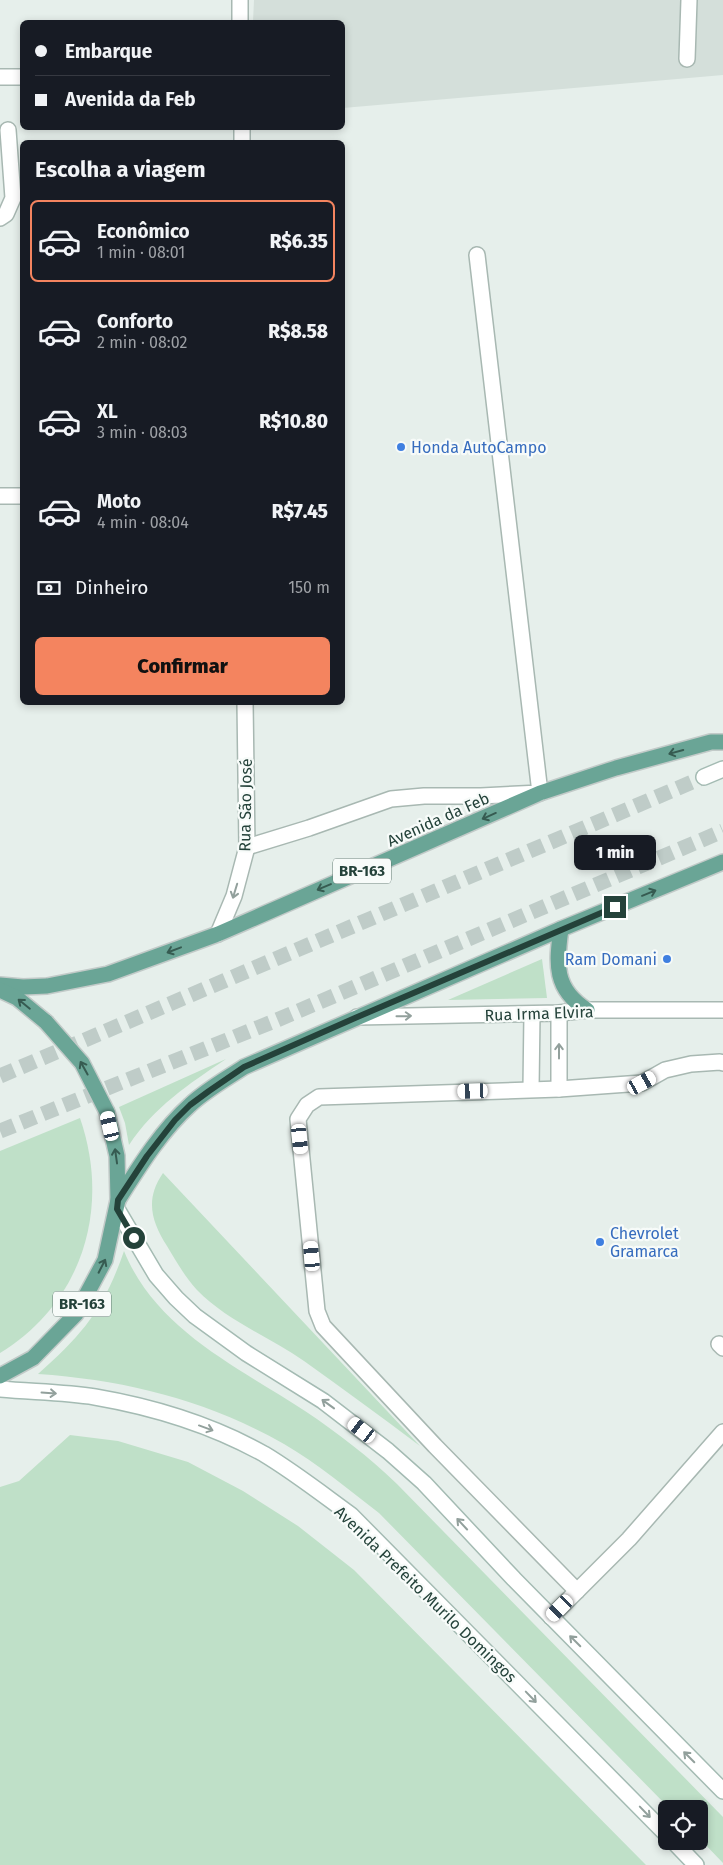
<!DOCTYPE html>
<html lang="pt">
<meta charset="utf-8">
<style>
:root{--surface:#171b24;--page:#242831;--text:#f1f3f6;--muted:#9ea1a6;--line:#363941;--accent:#f4845f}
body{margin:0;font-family:"Fira Sans",sans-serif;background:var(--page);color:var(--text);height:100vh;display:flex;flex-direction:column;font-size:19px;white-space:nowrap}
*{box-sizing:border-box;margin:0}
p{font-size:16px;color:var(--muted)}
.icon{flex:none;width:28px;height:28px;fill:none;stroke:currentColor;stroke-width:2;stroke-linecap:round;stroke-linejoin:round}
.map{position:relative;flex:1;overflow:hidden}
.drawer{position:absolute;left:20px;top:140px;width:325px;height:565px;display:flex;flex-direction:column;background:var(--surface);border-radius:8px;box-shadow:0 2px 8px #0003}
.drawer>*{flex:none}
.banner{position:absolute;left:20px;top:20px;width:325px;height:110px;border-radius:8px;box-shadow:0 2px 8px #0003;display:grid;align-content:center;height:110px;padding:0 15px;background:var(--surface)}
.fabs{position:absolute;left:658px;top:1800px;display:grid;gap:10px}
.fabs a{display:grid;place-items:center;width:50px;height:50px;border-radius:8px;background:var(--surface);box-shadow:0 2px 8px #0003;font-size:25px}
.end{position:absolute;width:22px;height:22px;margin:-11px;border:6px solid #24423a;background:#fff;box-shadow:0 0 0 2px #fff}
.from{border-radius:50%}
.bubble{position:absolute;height:35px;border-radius:8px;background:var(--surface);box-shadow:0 2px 8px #0003;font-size:16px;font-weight:800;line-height:35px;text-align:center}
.car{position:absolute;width:15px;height:30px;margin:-15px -8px;border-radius:6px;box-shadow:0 0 4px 1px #0007;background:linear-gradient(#fff 24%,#345 0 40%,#fff 0 76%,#345 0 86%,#fff 0)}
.banner b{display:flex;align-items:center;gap:18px;height:48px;font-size:19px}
.banner b+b{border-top:1px solid var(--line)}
.banner i{width:12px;height:12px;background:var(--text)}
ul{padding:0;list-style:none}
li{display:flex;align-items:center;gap:15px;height:82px;margin:0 10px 8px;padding:0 5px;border:2px solid transparent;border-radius:8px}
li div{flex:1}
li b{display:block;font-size:19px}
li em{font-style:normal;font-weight:800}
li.selected{border-color:var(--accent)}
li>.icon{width:45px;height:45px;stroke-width:1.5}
h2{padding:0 15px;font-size:22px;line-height:60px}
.pay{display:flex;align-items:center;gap:12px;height:55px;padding:0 15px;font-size:19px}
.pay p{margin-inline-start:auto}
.action{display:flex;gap:10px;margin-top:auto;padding:10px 15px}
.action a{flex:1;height:58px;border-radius:8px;background:var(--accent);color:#111;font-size:20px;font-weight:800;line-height:58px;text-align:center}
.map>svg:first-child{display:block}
.built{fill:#d4dfda}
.green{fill:#bfe0c8}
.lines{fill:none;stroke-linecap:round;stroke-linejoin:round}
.secondary-tunnel{stroke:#bfccc8;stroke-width:15;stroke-dasharray:15 8;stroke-linecap:butt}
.service-casing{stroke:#a8b8b2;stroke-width:18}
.minor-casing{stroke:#a8b8b2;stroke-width:18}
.secondary-casing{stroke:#a4bbb3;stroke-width:18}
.primary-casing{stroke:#c2cac8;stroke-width:18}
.service{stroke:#fff;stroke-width:15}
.minor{stroke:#fff;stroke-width:15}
.secondary{stroke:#fff;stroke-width:15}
.primary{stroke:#6aa596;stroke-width:15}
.primary-bridge-casing{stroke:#c2cac8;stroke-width:18;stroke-linecap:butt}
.primary-bridge{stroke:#6aa596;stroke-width:15}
.oneway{stroke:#365b51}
.oneway2{stroke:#92a09c}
.route{stroke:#24423a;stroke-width:6}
.shop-dot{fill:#3f7fe0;stroke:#f7fbf9;stroke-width:2}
.labels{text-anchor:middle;stroke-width:4.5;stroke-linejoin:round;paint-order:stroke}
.shield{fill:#f7fbf9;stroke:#637a73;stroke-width:1}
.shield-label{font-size:15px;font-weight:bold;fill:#24423a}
.shop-label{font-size:16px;fill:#366cbe;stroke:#f7fbf9;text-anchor:start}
.street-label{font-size:16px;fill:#24423a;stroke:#f7fbf9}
</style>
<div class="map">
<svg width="723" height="1865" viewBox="0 0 723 1865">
<rect width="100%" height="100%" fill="#e6efeb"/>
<path class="built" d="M254,0H723V75L343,108L342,22H253Z"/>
<g class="green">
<path d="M542,959L547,998L448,1000Z"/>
<path d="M226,1059C189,1084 154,1107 129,1145L125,1123L119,1107Z"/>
<path d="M80,1118C111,1208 83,1302 0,1353V1151Z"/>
<path d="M163,1173L420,1446C382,1417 343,1389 304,1361C269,1337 226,1320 197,1290C185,1277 176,1261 167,1246C151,1221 145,1199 163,1173Z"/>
<path d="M124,1251C156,1330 238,1367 305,1411C338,1433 369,1457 397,1484L723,1817V1863L699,1838V1809H670L379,1513C348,1489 318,1464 284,1444C207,1400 125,1380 38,1374C83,1334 104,1309 124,1251Z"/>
<path d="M70,1435L118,1441L188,1462L243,1491L298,1526L354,1570L646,1865H0V1487L19,1481Z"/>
</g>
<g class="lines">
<g class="secondary-tunnel">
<path d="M0,1076L704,777"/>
<path d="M0,1131L277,1020L723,831"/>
</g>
<defs>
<g id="service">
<path d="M687,59L689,0"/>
<path d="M247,847L309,828L391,799L424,796H481L540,793L477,255"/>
<path d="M559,1013V1089"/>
<path d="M723,1063L720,1062L691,1064L665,1070L642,1083L559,1089L319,1097L307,1105L298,1119L317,1311L323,1326L435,1446L577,1591L629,1539L723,1432"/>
<path d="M531,1089L532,1014"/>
<path d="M719,1344L723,1348"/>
<path d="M551,1617L577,1591"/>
</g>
<g id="minor">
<path d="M240,0V22"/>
<path d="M0,77H22"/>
<path d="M242,128V142"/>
<path d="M0,218L6,214L13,198L8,130"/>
<path d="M0,496H22"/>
<path d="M218,934L234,896L247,847L245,702"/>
<path d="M357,1017L559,1013L587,1010H723"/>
</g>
<g id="secondary">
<path d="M704,777L723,769"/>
<path d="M117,1209L156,1275L176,1298L195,1316L246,1353L323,1401L388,1451L424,1483L514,1579L723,1791"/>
<path d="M0,1389C31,1392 64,1392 95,1397C153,1407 212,1425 264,1454C294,1472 322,1494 351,1515L666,1834"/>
<path d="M673,1841L696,1865"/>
</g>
<g id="primary">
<path d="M561,929C556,964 554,989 587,1010"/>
<path d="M0,985L23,987L47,986L108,974L218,934L540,793L616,768L711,742H723"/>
<path d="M0,990L17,998L46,1022"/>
<path d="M118,1200C139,1167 161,1131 190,1105C206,1090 226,1079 244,1067L561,929L723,862"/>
<path d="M0,1376L33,1358L76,1314L105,1260L118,1200L117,1156L107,1112"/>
</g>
</defs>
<use href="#service" class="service-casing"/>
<use href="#minor" class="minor-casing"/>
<use href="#secondary" class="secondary-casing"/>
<use href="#primary" class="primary-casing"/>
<use href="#service" class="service"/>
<use href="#minor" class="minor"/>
<use href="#secondary" class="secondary"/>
<use href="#primary" class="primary"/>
<defs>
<path id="primary-bridge" d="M46,1022L82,1063L107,1112"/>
</defs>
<use href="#primary-bridge" class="primary-bridge-casing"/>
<use href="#primary-bridge" class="primary-bridge"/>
</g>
<defs><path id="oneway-shaft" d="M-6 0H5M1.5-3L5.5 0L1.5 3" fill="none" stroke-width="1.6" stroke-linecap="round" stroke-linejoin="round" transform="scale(1.25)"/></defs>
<g class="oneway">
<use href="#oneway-shaft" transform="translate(676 752) rotate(165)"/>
<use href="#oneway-shaft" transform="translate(489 816) rotate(156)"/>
<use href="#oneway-shaft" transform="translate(324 887) rotate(157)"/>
<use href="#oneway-shaft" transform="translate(649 893) rotate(-22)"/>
<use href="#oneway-shaft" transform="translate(174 950) rotate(159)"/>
<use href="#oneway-shaft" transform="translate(24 1004) rotate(-141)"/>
<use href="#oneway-shaft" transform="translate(84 1068) rotate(-119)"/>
<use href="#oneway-shaft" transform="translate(116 1156) rotate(-98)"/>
<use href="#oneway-shaft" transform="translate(102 1266) rotate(-63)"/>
</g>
<g class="oneway2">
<use href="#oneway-shaft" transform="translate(235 891) rotate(107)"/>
<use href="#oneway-shaft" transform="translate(404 1016) rotate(-1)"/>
<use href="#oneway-shaft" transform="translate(559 1051) rotate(-90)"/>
<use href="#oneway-shaft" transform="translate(49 1393) rotate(4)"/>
<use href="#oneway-shaft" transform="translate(328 1404) rotate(-144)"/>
<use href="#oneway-shaft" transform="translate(206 1428) rotate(20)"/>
<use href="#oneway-shaft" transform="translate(462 1524) rotate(-133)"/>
<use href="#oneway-shaft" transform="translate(575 1641) rotate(-135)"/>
<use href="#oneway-shaft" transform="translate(531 1697) rotate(46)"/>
<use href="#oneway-shaft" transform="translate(689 1757) rotate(-135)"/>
<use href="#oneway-shaft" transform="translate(645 1812) rotate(46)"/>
</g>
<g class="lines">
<path class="route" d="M134,1238L117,1209L118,1200L147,1156L175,1120L190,1105L209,1091L244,1067L355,1018L615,907"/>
</g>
<g class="shop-dot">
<circle cx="401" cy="447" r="5"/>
<circle cx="667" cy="959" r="5"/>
<circle cx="600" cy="1242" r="5"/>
</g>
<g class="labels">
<g class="shield">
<rect x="333" y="858.5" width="58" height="25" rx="4"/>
<rect x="53" y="1291.5" width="58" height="25" rx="4"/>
</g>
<g class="shield-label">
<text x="362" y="876">BR-163</text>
<text x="82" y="1309">BR-163</text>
</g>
<g class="shop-label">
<text x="411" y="453">Honda AutoCampo</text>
<text x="657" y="965" text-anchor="end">Ram Domani</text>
<text x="610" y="1239">Chevrolet<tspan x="610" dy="18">Gramarca</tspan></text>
</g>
<g class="street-label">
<text transform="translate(245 805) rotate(-89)" y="6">Rua São José</text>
<text transform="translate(438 819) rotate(-24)" y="6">Avenida da Feb</text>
<text transform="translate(539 1013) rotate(-2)" y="6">Rua Irma Elvira</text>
<text transform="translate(426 1594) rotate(44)" y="6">Avenida Prefeito Murilo Domingos</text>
</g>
</g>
</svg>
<div class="fabs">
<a><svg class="icon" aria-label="locate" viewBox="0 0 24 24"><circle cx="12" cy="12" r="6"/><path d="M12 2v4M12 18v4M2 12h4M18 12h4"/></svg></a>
</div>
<i class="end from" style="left:134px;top:1238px"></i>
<i class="end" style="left:615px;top:907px"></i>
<div class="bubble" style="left:574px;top:835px;width:82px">1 min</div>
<i class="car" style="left:642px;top:1083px;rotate:61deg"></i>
<i class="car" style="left:473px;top:1091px;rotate:268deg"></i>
<i class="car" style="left:110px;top:1126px;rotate:347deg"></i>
<i class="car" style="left:300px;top:1139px;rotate:174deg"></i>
<i class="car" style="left:312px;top:1256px;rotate:355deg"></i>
<i class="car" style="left:362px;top:1430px;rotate:308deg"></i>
<i class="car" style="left:560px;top:1608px;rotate:225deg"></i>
<div class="banner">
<b><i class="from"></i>Embarque</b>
<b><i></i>Avenida da Feb</b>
</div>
<section class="drawer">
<h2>Escolha a viagem</h2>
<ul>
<li class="selected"><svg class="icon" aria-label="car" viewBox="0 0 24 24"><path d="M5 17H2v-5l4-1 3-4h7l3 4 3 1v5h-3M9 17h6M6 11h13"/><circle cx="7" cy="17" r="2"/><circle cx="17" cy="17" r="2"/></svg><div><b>Econômico</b><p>1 min · 08:01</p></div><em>R$6.35</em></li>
<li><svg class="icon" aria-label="car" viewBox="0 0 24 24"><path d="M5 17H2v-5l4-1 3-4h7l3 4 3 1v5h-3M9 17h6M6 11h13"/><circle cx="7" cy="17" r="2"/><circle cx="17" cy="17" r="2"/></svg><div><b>Conforto</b><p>2 min · 08:02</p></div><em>R$8.58</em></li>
<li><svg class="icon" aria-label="car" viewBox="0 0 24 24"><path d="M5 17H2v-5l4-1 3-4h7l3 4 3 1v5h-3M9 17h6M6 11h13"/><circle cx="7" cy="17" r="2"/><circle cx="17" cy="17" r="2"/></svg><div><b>XL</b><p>3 min · 08:03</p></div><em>R$10.80</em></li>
<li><svg class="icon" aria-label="car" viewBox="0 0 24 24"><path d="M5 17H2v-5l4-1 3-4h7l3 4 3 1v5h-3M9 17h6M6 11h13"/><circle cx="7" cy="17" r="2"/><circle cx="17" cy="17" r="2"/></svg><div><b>Moto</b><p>4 min · 08:04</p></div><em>R$7.45</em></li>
</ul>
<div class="pay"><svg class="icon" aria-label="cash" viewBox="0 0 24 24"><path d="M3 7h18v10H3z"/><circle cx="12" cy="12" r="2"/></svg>Dinheiro<p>150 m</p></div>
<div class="action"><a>Confirmar</a></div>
</section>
</div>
